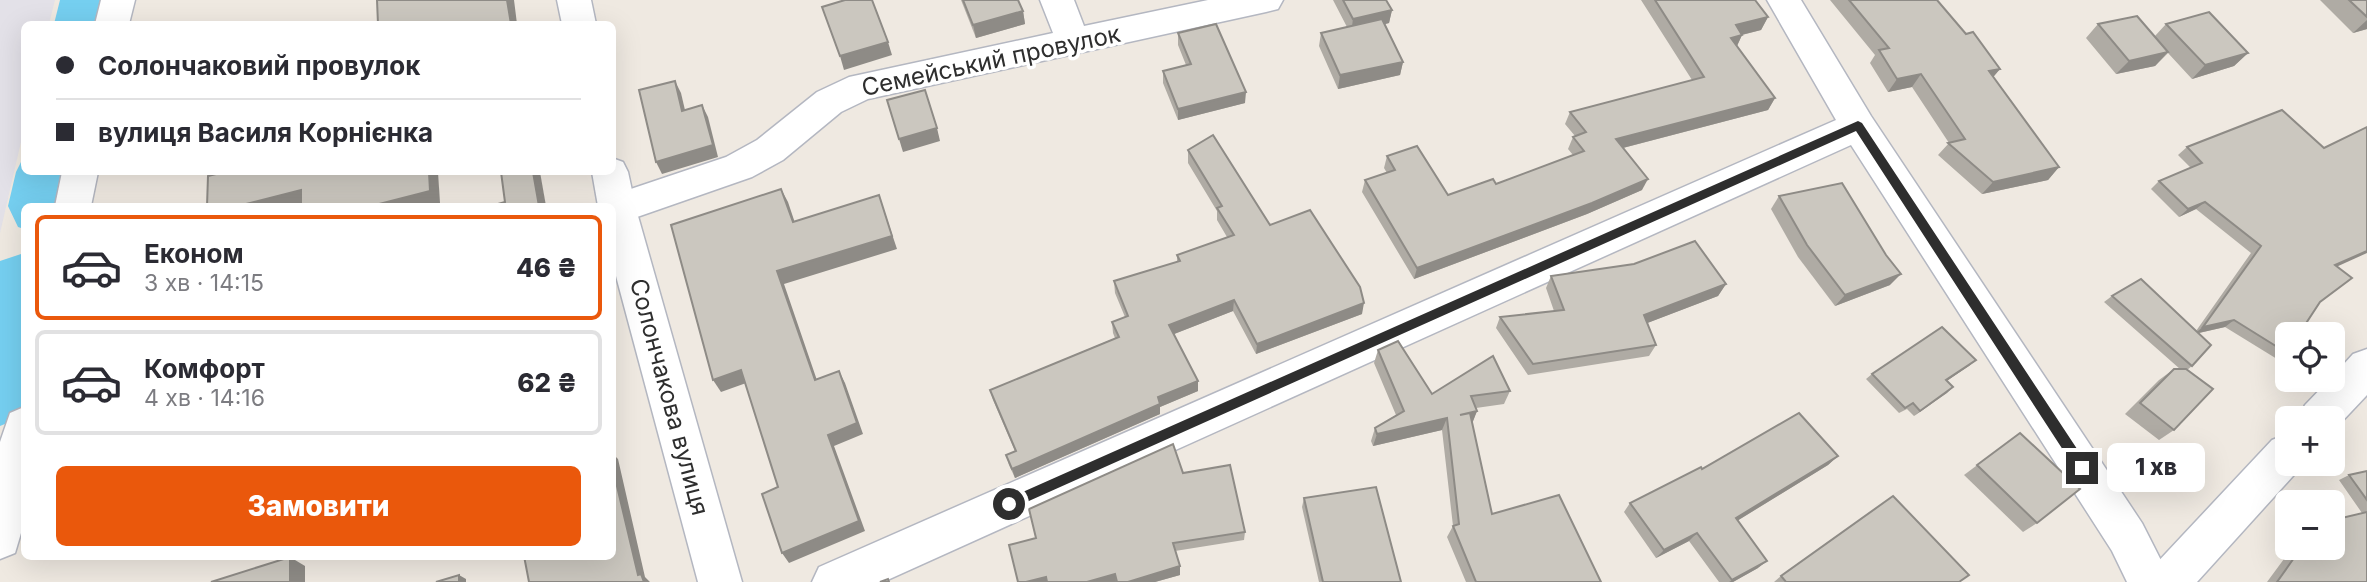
<!DOCTYPE html>
<html lang="uk">
<meta charset="utf-8">
<style>
:root{--surface:#fff;--page:#f2f2f3;--text:#2b2b33;--muted:#7c7c81;--line:#e1e1e2;--accent:#ea580c}
body{margin:0;font-family:Inter,sans-serif;background:var(--page);color:var(--text);height:100vh;display:flex;flex-direction:column;font-size:26px;white-space:nowrap}
*{box-sizing:border-box;margin:0}
p{font-size:23px;color:var(--muted)}
.icon{flex:none;width:38px;height:38px;fill:none;stroke:currentColor;stroke-width:2;stroke-linecap:round;stroke-linejoin:round}
.map{position:relative;flex:1;overflow:hidden}
.details{position:absolute;left:21px;top:203px;width:595px;height:357px;display:flex;flex-direction:column;background:var(--surface);border-radius:10px;box-shadow:0 7px 28px #0002}
.details>*{flex:none}
.hud{position:absolute;left:21px;top:21px;width:595px;height:154px;border-radius:10px;box-shadow:0 7px 28px #0002;display:grid;align-content:center;height:154px;padding:0 35px;background:var(--surface)}
.controls{position:absolute;left:2275px;top:322px;display:grid;gap:14px}
.controls a{display:grid;place-items:center;width:70px;height:70px;border-radius:10px;background:var(--surface);box-shadow:0 7px 28px #0002;font-size:35px}
.end{position:absolute;width:32px;height:32px;margin:-16px;border:9px solid #2e2e2e;background:#fff;box-shadow:0 0 0 4px #fff}
.from{border-radius:50%}
.bubble{position:absolute;height:49px;border-radius:10px;background:var(--surface);box-shadow:0 7px 28px #0002;font-size:23px;font-weight:800;line-height:49px;text-align:center}
.hud b{display:flex;align-items:center;gap:24px;height:66px;font-size:26px}
.hud b+b{border-top:2px solid var(--line)}
.hud i{width:18px;height:18px;background:var(--text)}
ul{padding:12px 0 0;list-style:none}
li{display:flex;align-items:center;gap:21px;height:105px;margin:0 14px 10px;padding:0 21px;border:4px solid var(--line);border-radius:10px}
li div{flex:1}
li b{display:block;font-size:26px}
li em{font-style:normal;font-weight:800}
li.current{border-color:var(--accent)}
li>.icon{width:63px;height:63px;stroke-width:1.5}
.button{display:flex;gap:14px;margin-top:auto;padding:14px 35px}
.button a{flex:1;height:80px;border-radius:10px;background:var(--accent);color:#fff;font-size:28px;font-weight:800;line-height:80px;text-align:center}
.map>svg:first-child{display:block}
.industrial{fill:#e3e1e8}
.lines{fill:none;stroke-linecap:round;stroke-linejoin:round}
.river{fill:#75cff0;fill-rule:evenodd}
.minor-casing{stroke:#b4b7c1;stroke-width:3}
.secondary-casing{stroke:#b4b7c1;stroke-width:3}
.minor{fill:#fff;fill-rule:evenodd}
.secondary{fill:#fff;fill-rule:evenodd}
.wall{fill:#afaba4}
.shaded-wall{fill:#8e8b86}
.building{fill:#cbc7bf;stroke:#8e8b86;stroke-width:2}
.route{fill:#2e2e2e}
.labels{text-anchor:middle;stroke-width:7;stroke-linejoin:round;paint-order:stroke}
.street-label{font-size:24px;fill:#2e2e2e;stroke:#fff}
</style>
<div class="map">
<svg width="2367" height="582" viewBox="0 0 2367 582">
<rect width="100%" height="100%" fill="#efe9e1"/>
<path class="industrial" d="M0,0H55L49,24H24V129L0,233Z"/>
<g class="lines">
<g class="river">
<path d="M60,0H124L118,24H54Z"/>
<path d="M24,156V172H85L78,206H24V229L18,227L8,206L16,172Z"/>
<path d="M24,253V416L0,426V261Z"/>
</g>
<defs>
<g id="minor">
<path d="M101,0H135L129,24H95Z"/>
<path d="M1040,0H1074L1084,26L1208,0H1283L1278,9L1266,12L868,99L841,112L783,160L752,177L617,224L612,223V206H600L604,198L726,157L757,140L817,92L849,77L1053,33Z"/>
<path d="M1767,0H1801L1871,116L2142,523L2172,582H2127L2112,551L1851,145L883,582H812L819,567L1836,120Z"/>
<path d="M62,172H98L91,206H55Z"/>
<path d="M24,407V523L15,553L0,559V442L10,413Z"/>
</g>
<g id="secondary">
<path d="M557,0H591L596,24H562Z"/>
<path d="M612,158L623,162L628,172L636,209L742,582H698L612,261V206H598L592,172H612Z"/>
<path d="M2367,349V395L2333,431V418H2299L2305,405L2329,380H2333V376L2353,354Z"/>
<path d="M2287,434V464H2303L2302,466L2197,582H2146L2153,567L2272,440Z"/>
</g>
</defs>
<use href="#minor" class="minor-casing"/>
<use href="#secondary" class="secondary-casing"/>
<use href="#minor" class="minor"/>
<use href="#secondary" class="secondary"/>
</g>
<g class="wall">
<path d="M961,0H1018L1023,11L1025,24L976,38Z"/>
<path d="M1333,0H1386L1392,10L1389,23L1385,24L1403,62L1400,75L1338,89L1319,46L1321,33L1347,27Z"/>
<path d="M1641,0H1755L1768,17L1761,30L1742,35L1737,46L1775,98L1768,110L1623,148L1642,190L1587,214L1414,279L1362,192L1365,180L1387,173L1384,168L1387,156L1448,195L1496,184L1573,155L1568,149L1573,137L1575,136L1565,124L1570,112L1692,80Z"/>
<path d="M1830,0H1937L1966,34L2000,69L1993,77L2059,167L2048,180L1982,194L1938,155L1949,143L1912,87L1888,92L1870,63L1875,55Z"/>
<path d="M2320,0H2367V29L2353,33Z"/>
<path d="M2098,24L2155,36L2166,24L2248,53L2234,66L2192,79L2168,53L2155,66L2116,74L2086,38Z"/>
<path d="M1178,33L1245,103L1178,120L1163,83V71L1186,65L1178,45Z"/>
<path d="M2187,147L2337,266L2320,302L2287,353L2277,359L2225,327L2199,333L2192,366L2187,370L2174,430L2159,440L2125,414L2159,380L2174,369H2180L2104,302L2112,296L2196,331L2251,253L2196,209L2179,217L2151,189L2159,181L2191,168L2178,155Z"/>
<path d="M1188,150L1270,225L1362,314L1256,354L1233,311L1174,334L1198,381V391L1160,407V414L1015,478L1009,465L1006,455L1015,451L993,400L990,390L1115,338L1113,333L1112,322L1125,317L1115,293L1114,281L1177,262V255L1227,237L1217,220V211L1188,163Z"/>
<path d="M1779,196L1890,285L1835,306L1798,257L1771,209Z"/>
<path d="M1551,276L1726,284L1718,296L1647,323L1656,345L1649,356L1528,375L1496,328L1500,317L1554,311L1546,288Z"/>
<path d="M1378,350L1432,394L1510,391L1504,404L1476,408L1477,411L1472,423L1492,514L1601,582H1466L1447,537L1453,526L1442,430L1373,446L1371,441L1375,428L1396,415L1374,363Z"/>
<path d="M1976,360L1947,381L1953,387L1914,416L1907,409L1899,413L1866,379L1872,374Z"/>
<path d="M2020,433L2037,523L2023,532L1964,475Z"/>
<path d="M1838,456L1828,465L1737,521L1758,568L1733,582H1719L1689,541L1656,558L1624,512L1630,503L1702,469Z"/>
<path d="M2367,471V582H2267L2292,548H2333L2362,513L2339,480L2349,475Z"/>
<path d="M1183,473L1245,532L1244,540L1175,551L1180,566V575L1155,582H1018L1036,538Z"/>
<path d="M1304,498L1401,582H1319L1302,507Z"/>
<path d="M1781,576L1959,582H1774Z"/>
</g>
<g class="shaded-wall">
<path d="M507,0H514L517,24H511Z"/>
<path d="M1392,10L1389,23L1351,33L1353,19Z"/>
<path d="M1023,11L1025,24L976,38L973,25Z"/>
<path d="M1768,17L1761,30L1729,38L1736,25Z"/>
<path d="M2367,20V29L2353,33Z"/>
<path d="M1742,35L1736,48L1731,38Z"/>
<path d="M888,42L892,55L844,70L840,56Z"/>
<path d="M2168,52L2155,66L2116,74L2129,61Z"/>
<path d="M2248,53L2234,66L2192,79L2205,65Z"/>
<path d="M1403,62L1400,75L1338,89L1340,75Z"/>
<path d="M2000,69L1989,82V71Z"/>
<path d="M1921,74L1912,87L1888,92L1897,79Z"/>
<path d="M675,81L681,93L688,123L682,111Z"/>
<path d="M1246,92L1245,103L1178,120V109Z"/>
<path d="M1775,98L1768,110L1611,151L1616,139Z"/>
<path d="M702,105L708,117L718,157L662,174L656,162Z"/>
<path d="M937,128L940,141L903,152L899,139Z"/>
<path d="M2059,167L2048,180L1982,194L1993,182Z"/>
<path d="M429,172H438L440,203L425,206H379V204Z"/>
<path d="M533,172H540L546,206H539Z"/>
<path d="M1648,179L1642,190L1587,214L1414,279L1417,268Z"/>
<path d="M781,189L788,202L799,235L793,222Z"/>
<path d="M301,190L313,202L296,206H238Z"/>
<path d="M879,195L897,249L784,284L821,392L815,380L777,271Z"/>
<path d="M2205,202L2196,209L2179,217L2188,209Z"/>
<path d="M2367,251V253L2325,272L2335,265Z"/>
<path d="M1901,274L1890,285L1835,306L1845,295Z"/>
<path d="M1726,284L1718,296L1637,327L1644,315Z"/>
<path d="M1234,300L1233,311L1169,336V325Z"/>
<path d="M1364,303L1362,314L1256,354L1257,344Z"/>
<path d="M2234,320L2225,327L2194,334L2203,327Z"/>
<path d="M1976,360L1969,366L1939,386L1946,380Z"/>
<path d="M741,370L749,382L721,392L713,380Z"/>
<path d="M839,371L845,383L863,434L834,446L865,531L789,563L782,553L828,435Z"/>
<path d="M1198,381V391L1160,407V414L1015,478L1012,469L1158,397Z"/>
<path d="M1953,387L1947,393L1914,416L1920,411Z"/>
<path d="M1477,411L1472,424L1460,415Z"/>
<path d="M1447,418L1442,430L1373,446L1377,434Z"/>
<path d="M612,453L618,459L645,577L650,582H644L638,575L612,465Z"/>
<path d="M1838,456L1828,465L1727,527L1736,518Z"/>
<path d="M1697,533L1689,541L1656,558L1664,550Z"/>
<path d="M290,557L305,566V582H290Z"/>
<path d="M1767,561L1758,568L1733,582H1729Z"/>
<path d="M1180,566V575L1155,582H1128Z"/>
<path d="M1115,574L1116,582H1087Z"/>
<path d="M459,575L466,579V582H459Z"/>
<path d="M1046,577L1047,582H1026Z"/>
</g>
<g class="building">
<path d="M377,0H507L511,24H378Z"/>
<path d="M845,0H872L888,42L840,56L822,7Z"/>
<path d="M963,0H1018L1023,11L973,25Z"/>
<path d="M1343,0H1386L1392,10L1353,19Z"/>
<path d="M1655,0H1755L1768,17L1736,25L1742,35L1731,38L1775,98L1616,139L1648,179L1592,203L1417,268L1365,180L1395,170L1387,156L1417,146L1448,195L1493,179L1496,184L1584,151L1573,137L1586,132L1570,112L1704,77Z"/>
<path d="M1849,0H1937L1966,34L1973,32L2000,69L1989,71L2059,167L1993,182L1948,143L1965,139L1921,74L1897,79L1879,50L1889,48Z"/>
<path d="M2349,0H2367V17Z"/>
<path d="M2209,12L2248,53L2205,65L2166,24Z"/>
<path d="M2137,16L2168,52L2129,61L2098,24Z"/>
<path d="M1382,19L1403,62L1340,75L1321,33Z"/>
<path d="M1216,24L1246,92L1178,109L1163,71L1191,64L1178,33Z"/>
<path d="M675,81L682,111L702,105L713,145L656,162L639,90Z"/>
<path d="M925,90L937,128L899,139L887,100Z"/>
<path d="M2282,110L2324,148L2367,127V251L2335,265L2352,278L2320,302L2299,334H2287V353L2234,320L2203,327L2261,246L2205,202L2188,209L2159,181L2202,163L2187,147Z"/>
<path d="M1213,135L1270,225L1310,210L1360,287L1364,303L1257,344L1234,300L1169,325L1198,381L1158,397L1160,404L1012,469L1006,455L1016,451L990,390L1119,337L1112,322L1128,316L1114,281L1180,261L1177,255L1234,235L1217,208L1222,206L1188,150Z"/>
<path d="M224,172H429L430,191L379,204V206H301V190L238,206H207L208,176Z"/>
<path d="M501,172H533L539,206H491L505,202Z"/>
<path d="M1842,183L1886,255L1901,274L1845,295L1807,245L1779,196Z"/>
<path d="M781,189L793,222L879,195L892,236L777,271L815,380L839,371L857,423L828,435L859,521L782,553L762,494L778,487L741,370L713,380L671,225Z"/>
<path d="M1695,241L1726,284L1644,315L1656,345L1533,364L1500,317L1564,310L1551,276L1634,264Z"/>
<path d="M2141,279L2211,345L2192,366L2112,296Z"/>
<path d="M1942,327L1976,360L1946,380L1953,387L1920,411L1913,403L1905,408L1872,374Z"/>
<path d="M1398,341L1432,394L1493,356L1510,391L1471,396L1477,411L1460,415L1470,413L1492,514L1559,495L1601,582H1476L1453,526L1459,524L1447,418L1377,434L1375,428L1404,411L1378,350Z"/>
<path d="M2174,369H2186L2213,389L2174,430L2140,403Z"/>
<path d="M1799,413L1838,456L1736,518L1767,561L1732,580L1697,533L1664,550L1630,503L1701,467L1702,469Z"/>
<path d="M2020,433L2080,489L2037,523L1977,465Z"/>
<path d="M1173,444L1183,473L1230,465L1245,532L1173,543L1180,566L1128,582H1117L1115,574L1087,582H1047L1046,577L1026,582H1018L1009,545L1036,538L1029,509Z"/>
<path d="M612,465L638,575L641,574L644,582H529L524,556H612Z"/>
<path d="M2367,471V500L2349,475Z"/>
<path d="M1376,487L1401,582H1323L1304,498Z"/>
<path d="M1893,496L1969,575L1959,582H1786L1781,576Z"/>
<path d="M2367,512V582H2277L2301,548H2333V520Z"/>
<path d="M290,557V582H211Z"/>
<path d="M459,575V582H436Z"/>
<path d="M888,579L889,582H880Z"/>
</g>
<path class="route" d="M1858,121L1862,123L2087,464V473H2078L1856,131L1013,508H1005V500Z"/>
<g class="labels">
<g class="street-label">
<text transform="translate(991 61) rotate(-12)" y="8">Семейський провулок</text>
<text transform="translate(669 397) rotate(75)" y="8">Солончакова вулиця</text>
</g>
</g>
</svg>
<div class="controls">
<a><svg class="icon" aria-label="locate" viewBox="0 0 24 24"><circle cx="12" cy="12" r="6"/><path d="M12 2v4M12 18v4M2 12h4M18 12h4"/></svg></a>
<a>+</a>
<a>−</a>
</div>
<i class="end from" style="left:1009px;top:504px"></i>
<i class="end" style="left:2082px;top:468px"></i>
<div class="bubble" style="left:2107px;top:443px;width:98px">1 хв</div>
<div class="hud">
<b><i class="from"></i>Солончаковий провулок</b>
<b><i></i>вулиця Василя Корнієнка</b>
</div>
<section class="details">
<ul>
<li class="current"><svg class="icon" aria-label="car" viewBox="0 0 24 24"><path d="M5 17H2v-5l4-1 3-4h7l3 4 3 1v5h-3M9 17h6M6 11h13"/><circle cx="7" cy="17" r="2"/><circle cx="17" cy="17" r="2"/></svg><div><b>Економ</b><p>3 хв · 14:15</p></div><em>46 ₴</em></li>
<li><svg class="icon" aria-label="car" viewBox="0 0 24 24"><path d="M5 17H2v-5l4-1 3-4h7l3 4 3 1v5h-3M9 17h6M6 11h13"/><circle cx="7" cy="17" r="2"/><circle cx="17" cy="17" r="2"/></svg><div><b>Комфорт</b><p>4 хв · 14:16</p></div><em>62 ₴</em></li>
</ul>
<div class="button"><a>Замовити</a></div>
</section>
</div>
